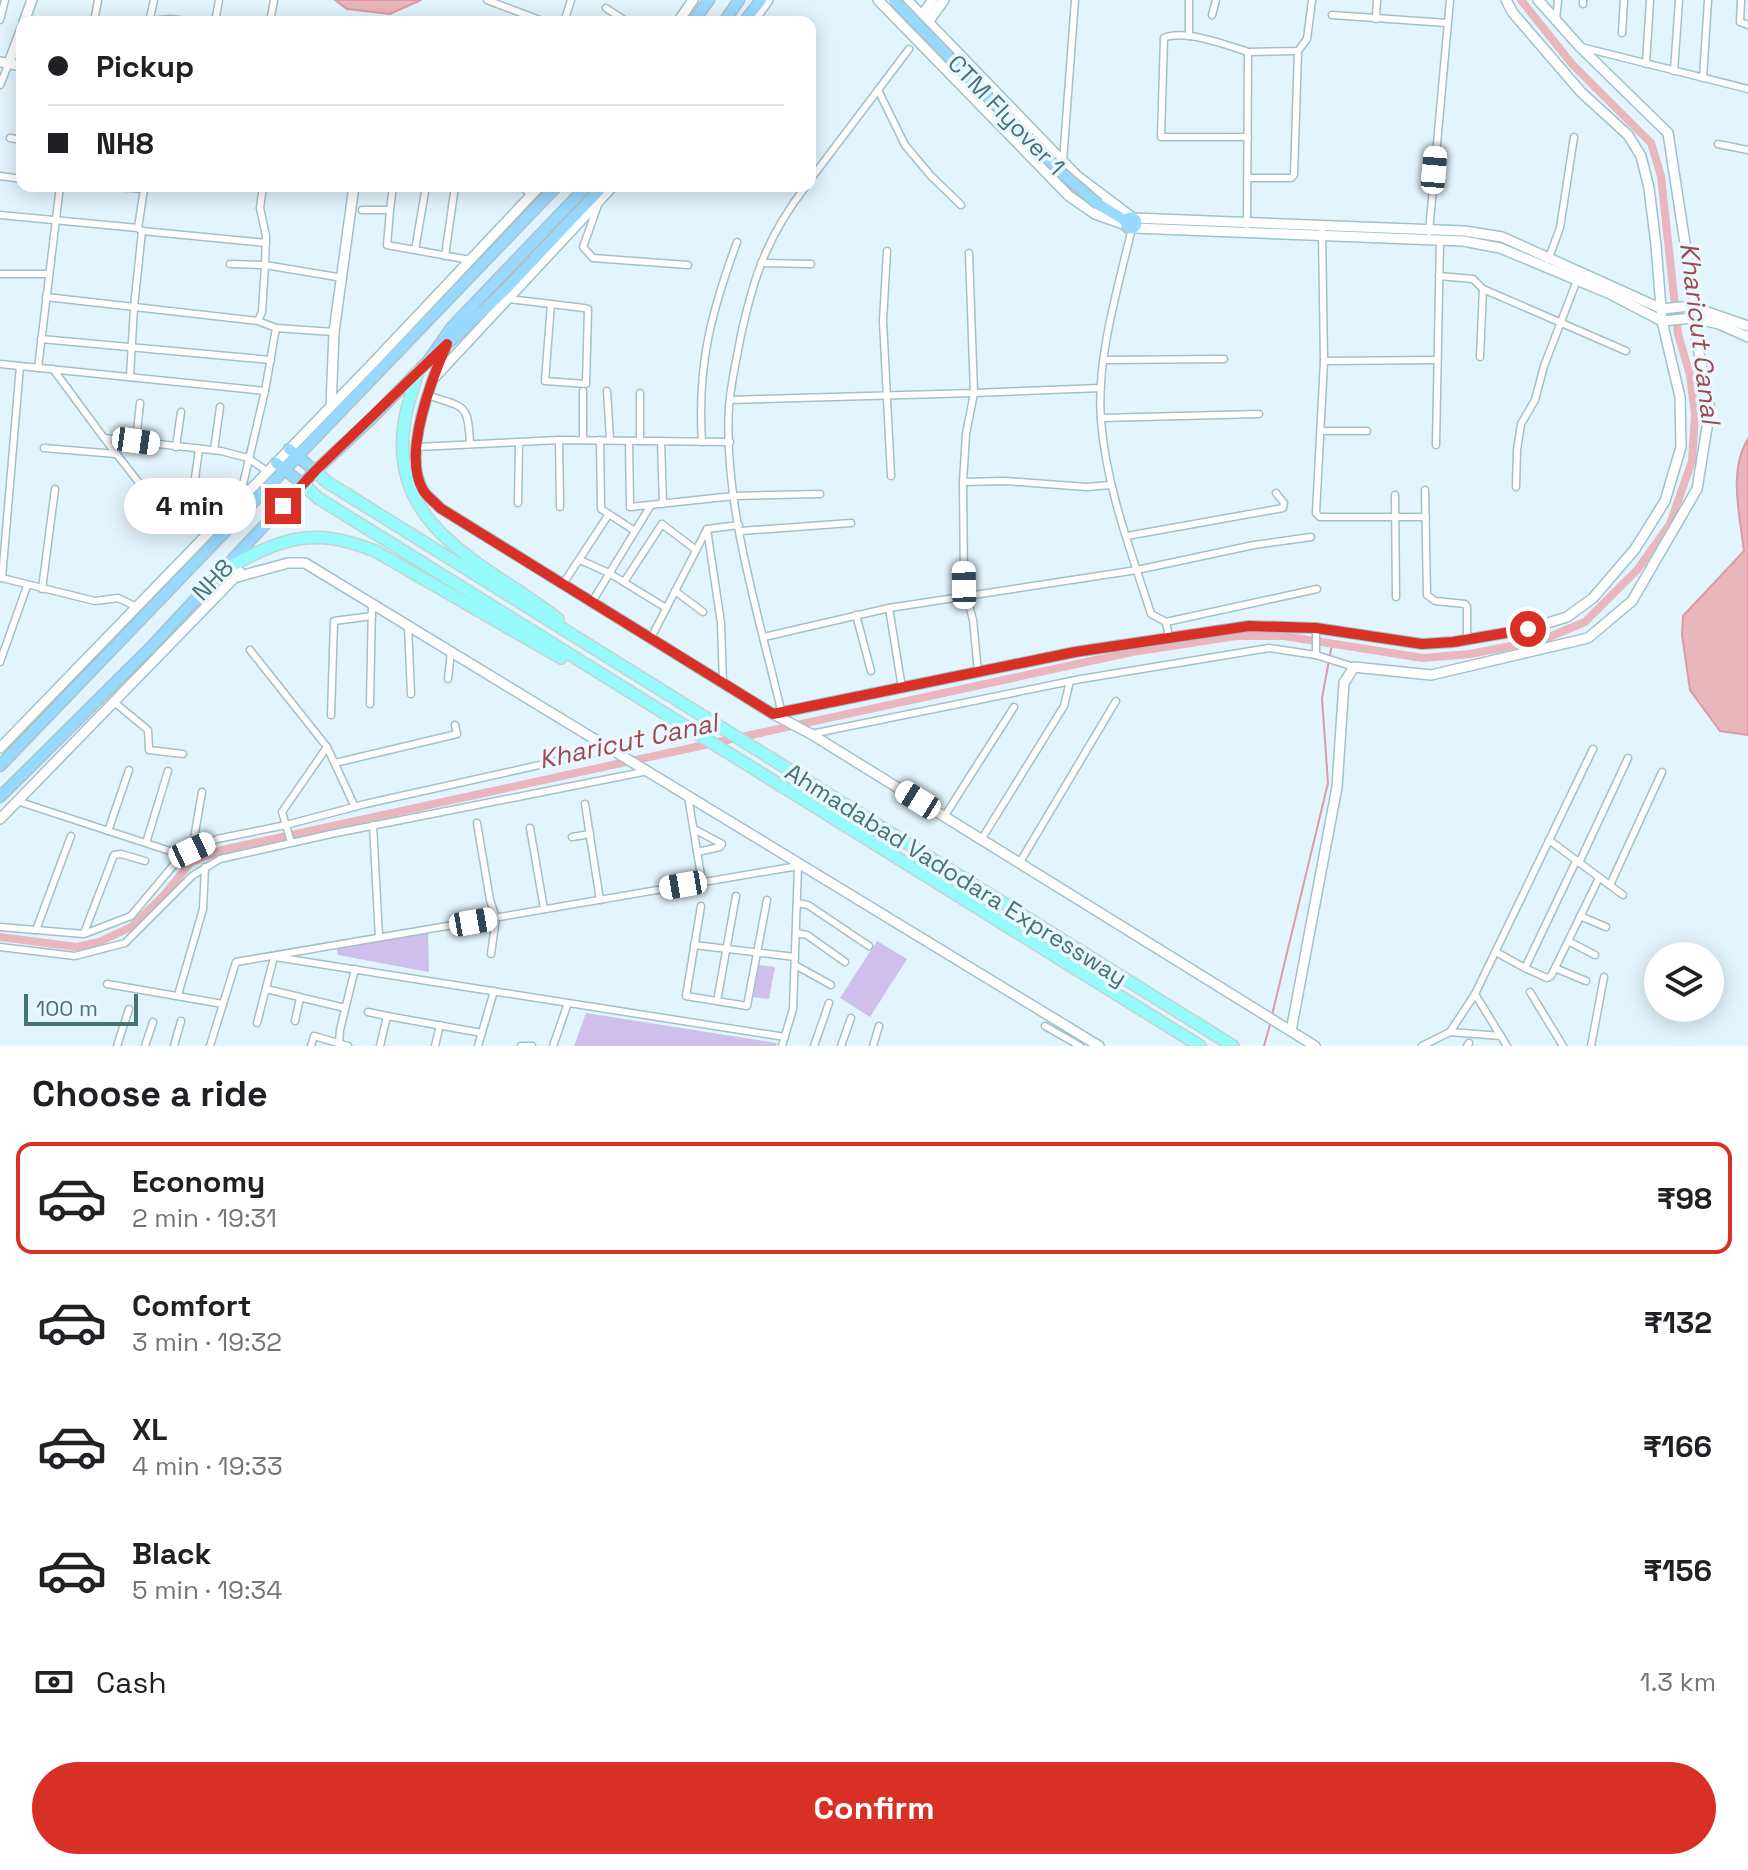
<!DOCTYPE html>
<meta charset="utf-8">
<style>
:root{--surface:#fff;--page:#f6f6f6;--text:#202124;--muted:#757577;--line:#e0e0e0;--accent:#d93025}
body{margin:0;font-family:"Space Grotesk",sans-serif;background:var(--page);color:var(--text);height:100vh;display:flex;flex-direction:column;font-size:30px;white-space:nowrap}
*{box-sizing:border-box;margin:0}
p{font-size:26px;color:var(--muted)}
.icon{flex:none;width:44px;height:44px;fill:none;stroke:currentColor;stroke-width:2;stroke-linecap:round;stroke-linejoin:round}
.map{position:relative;height:1046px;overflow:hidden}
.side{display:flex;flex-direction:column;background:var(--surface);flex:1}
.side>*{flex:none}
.top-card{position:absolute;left:16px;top:16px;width:800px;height:176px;border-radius:16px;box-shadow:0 4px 20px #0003;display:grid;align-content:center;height:176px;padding:0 32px;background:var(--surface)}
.buttons{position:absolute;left:1644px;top:942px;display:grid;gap:16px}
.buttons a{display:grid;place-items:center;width:80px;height:80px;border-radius:50%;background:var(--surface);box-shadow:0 4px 20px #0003;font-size:40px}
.scale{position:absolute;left:24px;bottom:20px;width:114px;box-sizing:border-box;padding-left:8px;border:4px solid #477276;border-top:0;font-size:22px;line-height:28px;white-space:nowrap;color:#477276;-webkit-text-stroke:6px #e9f8ff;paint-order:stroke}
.end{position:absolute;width:36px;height:36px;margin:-18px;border:10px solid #d93025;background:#fff;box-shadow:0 0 0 4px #fff}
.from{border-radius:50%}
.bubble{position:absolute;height:56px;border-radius:28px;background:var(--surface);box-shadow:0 4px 20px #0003;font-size:26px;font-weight:700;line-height:56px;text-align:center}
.car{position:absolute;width:24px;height:48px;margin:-24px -12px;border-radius:10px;box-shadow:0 0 6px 2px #0007;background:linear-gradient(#fff 24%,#345 0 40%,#fff 0 76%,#345 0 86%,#fff 0)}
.top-card b{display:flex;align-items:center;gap:28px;height:76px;font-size:30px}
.top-card b+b{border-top:2px solid var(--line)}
.top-card i{width:20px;height:20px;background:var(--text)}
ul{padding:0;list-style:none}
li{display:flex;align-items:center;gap:24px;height:112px;margin:0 16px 12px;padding:0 16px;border:4px solid transparent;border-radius:16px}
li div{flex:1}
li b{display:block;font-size:30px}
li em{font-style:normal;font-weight:700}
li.on{border-color:var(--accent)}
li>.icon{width:72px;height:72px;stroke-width:1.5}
h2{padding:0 32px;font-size:36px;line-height:96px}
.pay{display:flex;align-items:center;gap:20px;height:88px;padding:0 32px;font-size:30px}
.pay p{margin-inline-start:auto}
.button{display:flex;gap:16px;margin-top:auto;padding:16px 32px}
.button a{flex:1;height:92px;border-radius:48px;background:var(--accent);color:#fff;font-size:32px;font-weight:700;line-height:92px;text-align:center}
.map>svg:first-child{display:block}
.green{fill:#cec0eb}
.water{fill:#e8b6bc;stroke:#da9ca2;stroke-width:2}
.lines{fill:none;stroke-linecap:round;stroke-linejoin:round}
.stream{stroke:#da9ca2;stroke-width:2}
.canal{stroke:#e8b6bc;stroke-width:8}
.street-casing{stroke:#a0c1c8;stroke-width:9}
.secondary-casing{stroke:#9ec3cb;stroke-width:12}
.primary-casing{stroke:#aec1c3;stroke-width:13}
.highway-casing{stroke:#c4d2d3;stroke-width:14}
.street{stroke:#fff;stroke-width:6}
.secondary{stroke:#fff;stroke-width:9}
.primary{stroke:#97d9ff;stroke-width:10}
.highway{stroke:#96fafa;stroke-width:11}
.primary-bridge-casing{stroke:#aec1c3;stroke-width:13;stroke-linecap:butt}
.primary-bridge{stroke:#97d9ff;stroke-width:10}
.route{stroke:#d93025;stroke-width:10}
.labels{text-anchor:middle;stroke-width:7;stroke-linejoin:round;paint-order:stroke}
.street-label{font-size:24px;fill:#477276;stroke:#e9f8ff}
.water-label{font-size:26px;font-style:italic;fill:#a04851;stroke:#e9f8ff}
</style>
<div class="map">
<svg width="1748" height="1046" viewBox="0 0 1748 1046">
<rect width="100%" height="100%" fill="#e2f4fd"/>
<g class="green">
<path d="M428,929L429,972L338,955L336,945Z"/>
<path d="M877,941L907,959L870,1017L840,998Z"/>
<path d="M759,965L775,967L769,999L753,997Z"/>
<path d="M586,1013L777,1043L776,1046H574Z"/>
</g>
<g class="water">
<path d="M335,0H421L390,14L347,9Z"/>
<path d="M1748,439V735L1720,731L1690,690L1682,635L1683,616L1744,551C1740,516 1728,470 1748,439Z"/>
</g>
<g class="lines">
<g class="stream">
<path d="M1272,1015L1328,783L1322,698L1332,644"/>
<path d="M1264,1046L1271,1021"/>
</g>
<path class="canal" d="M0,937L77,947L99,942L131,927L164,895L191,862L222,850L1132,652L1236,636H1284L1423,658L1470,654L1542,640L1585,622L1637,570L1670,524L1692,461L1695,415L1690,375L1678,334L1661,176L1651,143L1572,64L1521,0"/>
<defs>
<g id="street">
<path d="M487,0L545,22"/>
<path d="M1741,0L1740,22L1748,25"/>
<path d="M1583,4V0"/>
<path d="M606,8L627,22"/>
<path d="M1212,15L1216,0"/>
<path d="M1332,15L1447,23"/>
<path d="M1376,19L1377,0"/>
<path d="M0,20L5,0"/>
<path d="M1556,20L1558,0"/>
<path d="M149,21L170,19L196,22"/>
<path d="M94,22L98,0"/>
<path d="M149,22L154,0"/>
<path d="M215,22L219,0"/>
<path d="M270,22L274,0"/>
<path d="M564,22L571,0"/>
<path d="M1622,33L1624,0"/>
<path d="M1189,36V0"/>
<path d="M1581,47L1748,89"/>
<path d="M1248,52C1227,45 1184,29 1164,38L1161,137H1248"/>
<path d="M1646,64L1650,0"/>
<path d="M1674,71L1679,0"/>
<path d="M1703,78L1708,0"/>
<path d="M0,85L9,63"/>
<path d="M878,90L905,145L931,176L961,205"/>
<path d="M10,138L22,140"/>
<path d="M1718,144L1748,150"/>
<path d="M1063,161L1075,0"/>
<path d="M0,176L22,179"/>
<path d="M1248,178H1291L1294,175L1298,51"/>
<path d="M810,180L909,49"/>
<path d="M100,186L144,189L138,228"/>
<path d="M521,186L531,195"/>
<path d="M598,205L583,247L593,258L688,265"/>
<path d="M362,210H390L387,245L470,260"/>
<path d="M390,210L393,186"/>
<path d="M0,215L138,228L142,231L134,307L130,377"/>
<path d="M1247,225L1248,52L1298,51L1307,39L1312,0"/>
<path d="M1132,228C1118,288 1096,359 1101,420C1106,487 1131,551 1151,614L1166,622L1169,637"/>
<path d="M142,231L266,243"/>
<path d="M1322,232L1324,361L1316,513L1320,517H1426"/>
<path d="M1429,232L1450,0"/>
<path d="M415,250L426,186"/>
<path d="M887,251L883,321L891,476"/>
<path d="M445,256L455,186"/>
<path d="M1548,260L1560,228L1574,137"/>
<path d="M761,263L811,264"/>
<path d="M230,264L265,265L343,278"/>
<path d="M0,274H48"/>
<path d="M1439,276L1473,279L1483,289L1626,351"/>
<path d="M46,297L258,321L276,328"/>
<path d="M509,299C534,302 559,305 584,308L588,309L586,384L545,381L551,304"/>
<path d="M258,321L262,312L265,265L266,236L260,208L263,186"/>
<path d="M41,339L271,360"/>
<path d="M1480,357L1483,289"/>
<path d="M1105,360L1224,359"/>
<path d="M1324,361L1437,360"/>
<path d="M0,364L265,391L276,328L334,332"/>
<path d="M38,368L60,186"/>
<path d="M53,369L104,438L221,451L248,458L268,472"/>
<path d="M1101,388L974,393L966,434L963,482L1005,481L1087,487L1110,485"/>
<path d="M583,391V440"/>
<path d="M607,391L610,440"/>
<path d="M640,393V441"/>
<path d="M427,395C465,408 468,402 470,444"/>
<path d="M730,400L974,393L969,253"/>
<path d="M1101,418L1259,414"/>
<path d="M1322,431H1367"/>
<path d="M104,438L147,493"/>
<path d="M559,440L560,507"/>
<path d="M600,440L601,509L635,531"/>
<path d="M136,441L140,403"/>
<path d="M629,441L630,507L734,496L820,494"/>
<path d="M661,441L663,504"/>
<path d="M702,442C697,365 711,313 737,242"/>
<path d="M1436,445L1440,240"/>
<path d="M176,447L181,412"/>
<path d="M417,447L559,440L730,442"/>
<path d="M44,448L116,454"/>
<path d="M214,450L220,407"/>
<path d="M963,482L964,585L973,620L978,672"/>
<path d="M1516,487L1517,450L1521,424L1535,400L1544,366L1577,280"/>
<path d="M1425,490L1427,595L1435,601L1465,604L1467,607V640"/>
<path d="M193,493L199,449"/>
<path d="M1395,495L1396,597"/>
<path d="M240,497L265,391"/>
<path d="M518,503L519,442"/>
<path d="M707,529L721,623L723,683"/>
<path d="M741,531L851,523"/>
<path d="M1127,536L1283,508L1284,503L1276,493"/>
<path d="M580,560L609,573L666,608"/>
<path d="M0,578H2L20,366"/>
<path d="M2,578L95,601L118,598L137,607"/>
<path d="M624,582L662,524L696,550"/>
<path d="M563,584L609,514"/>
<path d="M42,589L55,489"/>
<path d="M675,591L703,612"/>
<path d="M592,602L651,505"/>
<path d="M889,608L902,688"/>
<path d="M856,615L871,671"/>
<path d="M1166,622L1317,589"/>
<path d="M408,625L411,694"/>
<path d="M1316,628V655"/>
<path d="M764,637L889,608L1137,570L1254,545L1311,537"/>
<path d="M651,638L707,529L739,525"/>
<path d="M250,650L327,747L355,807"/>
<path d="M0,662L27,586"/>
<path d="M448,679L451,651"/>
<path d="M114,702L148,730L149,750L183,754"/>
<path d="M370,704L372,604"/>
<path d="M781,710C759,616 723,504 729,406C731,382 737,358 741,335C754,275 768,235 806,186"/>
<path d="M331,715L334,621L372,616"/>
<path d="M811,734L1081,679L1269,648L1316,655L1354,667"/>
<path d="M335,763L457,734L455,725"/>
<path d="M688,796L702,882"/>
<path d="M17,801L182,855L217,839L286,825L365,804L611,749"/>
<path d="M585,804L600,900"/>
<path d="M944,817L1014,707"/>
<path d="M477,823L490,900L496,918L491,954"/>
<path d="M373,825L379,937"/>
<path d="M530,828L544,909"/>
<path d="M694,829L722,844L720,847L697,852"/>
<path d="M108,831L129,770"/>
<path d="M572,837L590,834"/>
<path d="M981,840L1064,706L1070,681"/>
<path d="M1549,840L1623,895"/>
<path d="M291,842L282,812L327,747"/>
<path d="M146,843L168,771"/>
<path d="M192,850L202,792"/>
<path d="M1020,862L1116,701"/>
<path d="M1579,863L1628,758"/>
<path d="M1610,885L1662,772"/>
<path d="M797,903L808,905L869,946"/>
<path d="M701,906L686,996L747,1006L767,900"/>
<path d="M1580,916L1606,927"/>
<path d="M0,927L84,934L131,916L182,855"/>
<path d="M36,930L71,836"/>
<path d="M84,933L114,855L121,854L145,861"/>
<path d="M796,933L807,935L845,962"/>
<path d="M1568,941L1595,955"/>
<path d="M694,945L795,957"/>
<path d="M0,947L75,956L125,943L192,876L220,859L331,834L648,771"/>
<path d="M1496,952L1525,968L1576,861"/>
<path d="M275,957L785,1037"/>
<path d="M795,965L831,985"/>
<path d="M1525,968L1547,978L1551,976L1599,878"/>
<path d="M1555,968L1586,981"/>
<path d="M107,984L223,1004"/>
<path d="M266,989L345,1008"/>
<path d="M1530,992L1563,1046"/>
<path d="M1475,994L1507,1046"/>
<path d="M178,995L203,909L205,867"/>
<path d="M717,1001L736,896"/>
<path d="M368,1012L387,1016"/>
<path d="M295,1021L300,998"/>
<path d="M257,1023L274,957"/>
<path d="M1045,1026L1080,1046"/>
<path d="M1450,1032L1501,1036"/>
<path d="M339,1044L340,1030L355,969"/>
<path d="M117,1046L129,1009"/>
<path d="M145,1046L153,1022"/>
<path d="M174,1046L181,1021"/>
<path d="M210,1046L236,962L798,866L793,1009L782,1046"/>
<path d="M311,1046L314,1036L348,1046"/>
<path d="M380,1046L387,1016L482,1033"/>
<path d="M435,1046L440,1025"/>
<path d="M478,1046L494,991"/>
<path d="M521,1046H532"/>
<path d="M553,1046L568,1003"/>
<path d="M814,1046L829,1003"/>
<path d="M841,1046L851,1018"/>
<path d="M873,1046L879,1026"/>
<path d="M1422,1046L1450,1032L1475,994L1593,749"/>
<path d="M1467,1046L1469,1043"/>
<path d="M1591,1046L1604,977"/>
</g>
<g id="secondary">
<path d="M878,0L1069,196L1095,214L1126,225"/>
<path d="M907,0L1076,175L1133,218L1464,231L1502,237L1662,309L1690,306L1748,326"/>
<path d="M919,19L933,0"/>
<path d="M24,22L32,0"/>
<path d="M678,22L693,0"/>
<path d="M752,22L768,0"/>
<path d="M926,25L944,0"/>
<path d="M0,62L22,66"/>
<path d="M9,63L22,28"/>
<path d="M1134,228L1463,241L1500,248L1608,293L1662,321L1693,318L1719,324L1748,337"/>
<path d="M447,344C432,378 402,454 423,490C426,496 435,502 440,508L773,714L811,734L1315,1046"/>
<path d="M435,377L613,186"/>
<path d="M331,406L334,332L354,186"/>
<path d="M237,577L288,563H305L1099,1046"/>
<path d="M773,714L1075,652L1249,626L1316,628L1422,644L1453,642L1528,629L1567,617L1593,598L1635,549L1665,501L1681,447L1680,397L1662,321L1656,245L1649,188L1641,156L1628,135L1581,92L1513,13L1506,0"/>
<path d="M0,748L374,362L540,186"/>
<path d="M0,819L240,572"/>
<path d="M1291,1031L1337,787L1344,683L1354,667L1431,675L1588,638L1632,601L1697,489L1710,409L1695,333L1699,309L1693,295L1668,133L1580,47L1538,0"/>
</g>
<g id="primary">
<path d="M693,22L709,0"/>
<path d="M724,22L739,0"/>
<path d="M744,22L761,0"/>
<path d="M1098,204L1126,221"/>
<circle cx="1131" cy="223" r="5.5"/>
<path d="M444,347L505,290L603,186"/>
<path d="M289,449L315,471"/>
<path d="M276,463L304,485"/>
<path d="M0,766L557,186"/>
<path d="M0,797L152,646L316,470L371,419L428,361L452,327L587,186"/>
</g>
<g id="highway">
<path d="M418,372C413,389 406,407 404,425C389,531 491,566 558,619"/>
<path d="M315,471L327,482L1233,1046"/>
<path d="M304,485L318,498L1200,1046"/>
<path d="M223,570C282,539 310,525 375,551L561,658"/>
</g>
</defs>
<use href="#street" class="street-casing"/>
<use href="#secondary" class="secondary-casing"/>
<use href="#primary" class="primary-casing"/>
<use href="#highway" class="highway-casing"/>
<use href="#street" class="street"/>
<use href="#secondary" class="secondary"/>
<use href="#primary" class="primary"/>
<use href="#highway" class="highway"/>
<defs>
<path id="primary-bridge" d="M894,0L1063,174L1098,204"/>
</defs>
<use href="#primary-bridge" class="primary-bridge-casing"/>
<use href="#primary-bridge" class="primary-bridge"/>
</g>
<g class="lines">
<path class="route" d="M283,506L316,470L447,344C432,378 402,455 423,490C426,496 435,502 440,508L773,714L1075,652L1249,626L1316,628L1422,644L1453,642L1528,629"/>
</g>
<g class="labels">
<g class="street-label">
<text transform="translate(1006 115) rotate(46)" y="8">CTM Flyover 1</text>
<text transform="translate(213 580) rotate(-46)" y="8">NH8</text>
<text transform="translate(956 875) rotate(32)" y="8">Ahmadabad Vadodara Expressway</text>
</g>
<g class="water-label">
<text transform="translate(1700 333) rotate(83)" y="9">Kharicut Canal</text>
<text transform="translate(628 741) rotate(-12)" y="9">Kharicut Canal</text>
</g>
</g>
</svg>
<div class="buttons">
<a><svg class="icon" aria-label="layers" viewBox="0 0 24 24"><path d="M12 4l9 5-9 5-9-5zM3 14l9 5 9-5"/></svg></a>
</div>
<div class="scale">100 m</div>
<i class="end from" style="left:1528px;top:629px"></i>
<i class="end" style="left:283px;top:506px"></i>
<div class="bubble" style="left:124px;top:478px;width:132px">4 min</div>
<i class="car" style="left:1434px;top:170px;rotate:5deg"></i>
<i class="car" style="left:136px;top:441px;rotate:98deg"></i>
<i class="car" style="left:964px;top:585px;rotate:359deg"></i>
<i class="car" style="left:918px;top:800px;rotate:302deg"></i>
<i class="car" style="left:192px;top:850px;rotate:65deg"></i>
<i class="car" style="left:683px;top:885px;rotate:260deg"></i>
<i class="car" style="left:473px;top:922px;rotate:80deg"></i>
<div class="top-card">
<b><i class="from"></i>Pickup</b>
<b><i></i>NH8</b>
</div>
</div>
<section class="side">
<h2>Choose a ride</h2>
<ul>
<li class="on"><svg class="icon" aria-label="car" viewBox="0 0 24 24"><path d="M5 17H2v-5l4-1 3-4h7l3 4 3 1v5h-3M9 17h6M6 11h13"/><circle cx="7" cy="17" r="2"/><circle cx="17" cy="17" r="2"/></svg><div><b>Economy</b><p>2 min · 19:31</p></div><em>₹98</em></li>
<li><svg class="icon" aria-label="car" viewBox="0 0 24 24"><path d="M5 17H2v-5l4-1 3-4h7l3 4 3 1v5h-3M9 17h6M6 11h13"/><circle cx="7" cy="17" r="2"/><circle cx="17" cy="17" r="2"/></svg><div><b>Comfort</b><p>3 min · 19:32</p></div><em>₹132</em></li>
<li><svg class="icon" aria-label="car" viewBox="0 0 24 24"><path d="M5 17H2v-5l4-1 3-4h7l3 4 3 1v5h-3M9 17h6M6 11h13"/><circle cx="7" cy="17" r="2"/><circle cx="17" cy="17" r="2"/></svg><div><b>XL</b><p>4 min · 19:33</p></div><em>₹166</em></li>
<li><svg class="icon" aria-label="car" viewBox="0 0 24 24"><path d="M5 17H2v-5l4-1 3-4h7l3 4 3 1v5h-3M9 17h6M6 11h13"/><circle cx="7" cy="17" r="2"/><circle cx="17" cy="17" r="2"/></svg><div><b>Black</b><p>5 min · 19:34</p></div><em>₹156</em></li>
</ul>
<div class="pay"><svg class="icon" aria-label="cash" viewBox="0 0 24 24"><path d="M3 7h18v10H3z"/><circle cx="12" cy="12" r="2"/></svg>Cash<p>1.3 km</p></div>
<div class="button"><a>Confirm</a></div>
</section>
